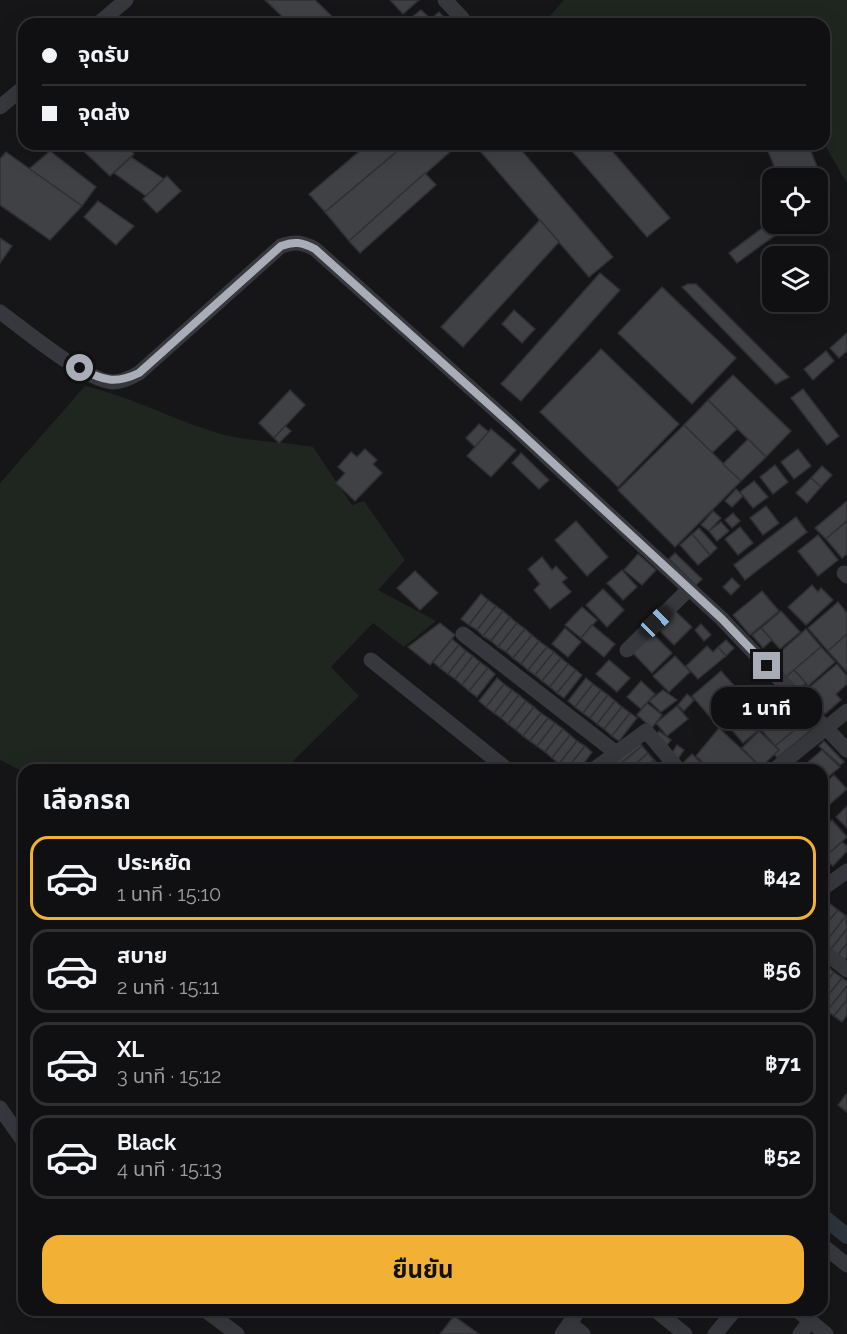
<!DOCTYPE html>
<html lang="th">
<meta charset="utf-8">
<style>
:root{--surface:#101012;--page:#19191b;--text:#f1f3f6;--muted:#9c9d9f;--line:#303032;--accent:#f2b134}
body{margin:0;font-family:Raleway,"Noto Sans Thai",sans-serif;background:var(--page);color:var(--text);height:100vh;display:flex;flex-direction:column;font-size:22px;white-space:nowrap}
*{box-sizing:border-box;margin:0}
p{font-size:20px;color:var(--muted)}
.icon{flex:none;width:33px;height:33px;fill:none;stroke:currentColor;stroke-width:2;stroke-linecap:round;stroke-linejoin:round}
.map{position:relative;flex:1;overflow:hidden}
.details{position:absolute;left:18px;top:764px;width:810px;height:552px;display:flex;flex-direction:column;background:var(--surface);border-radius:18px;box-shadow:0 6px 24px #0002,0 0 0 2px var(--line)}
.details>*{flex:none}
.guide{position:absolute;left:18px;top:18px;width:812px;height:132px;border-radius:18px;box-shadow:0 6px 24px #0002,0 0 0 2px var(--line);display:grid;align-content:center;height:132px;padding:0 24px;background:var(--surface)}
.fabs{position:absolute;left:762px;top:168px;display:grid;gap:12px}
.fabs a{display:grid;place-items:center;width:66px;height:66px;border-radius:12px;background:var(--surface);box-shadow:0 6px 24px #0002,0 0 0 2px var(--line);font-size:30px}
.end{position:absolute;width:27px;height:27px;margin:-14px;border:8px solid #a8adb8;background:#111;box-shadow:0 0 0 3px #111}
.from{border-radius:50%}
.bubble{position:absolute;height:42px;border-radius:18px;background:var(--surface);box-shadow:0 6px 24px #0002,0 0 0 2px var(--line);font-size:20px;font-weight:700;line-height:42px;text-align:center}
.car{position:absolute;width:18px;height:36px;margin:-18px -9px;border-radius:8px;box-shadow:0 0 4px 2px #0007;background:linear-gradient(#222 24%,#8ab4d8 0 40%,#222 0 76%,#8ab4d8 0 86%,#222 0)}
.guide b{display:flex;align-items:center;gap:21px;height:57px;font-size:22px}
.guide b+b{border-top:2px solid var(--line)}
.guide i{width:15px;height:15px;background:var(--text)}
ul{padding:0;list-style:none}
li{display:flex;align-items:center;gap:18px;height:84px;margin:0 12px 9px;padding:0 12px;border:3px solid var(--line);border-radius:18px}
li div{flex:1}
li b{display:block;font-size:22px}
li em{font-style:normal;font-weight:700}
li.active{border-color:var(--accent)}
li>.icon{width:54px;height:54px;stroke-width:1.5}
h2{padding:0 24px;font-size:27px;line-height:72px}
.primary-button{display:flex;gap:12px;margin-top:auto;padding:12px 24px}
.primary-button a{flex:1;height:69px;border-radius:18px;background:var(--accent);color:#111;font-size:24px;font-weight:700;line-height:69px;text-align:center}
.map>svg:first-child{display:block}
.green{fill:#1e261f}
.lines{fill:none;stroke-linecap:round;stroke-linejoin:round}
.canal{stroke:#2c353c;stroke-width:16}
.building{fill:#404145;stroke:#303034;stroke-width:1.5}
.street{stroke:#37383d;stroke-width:15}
.route{stroke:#a8adb8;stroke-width:8}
</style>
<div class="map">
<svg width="847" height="1334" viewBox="0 0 847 1334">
<rect width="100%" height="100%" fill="#161618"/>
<g class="green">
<path d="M564,0H847V184L824,143V24H552L547,19Z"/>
<path d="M85,386C133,397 177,422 225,435C253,442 285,442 313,447L352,505L364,501L405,560L378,590L436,621L404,647L373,623L331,667L359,696L285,769L24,770V772L0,760V483Z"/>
</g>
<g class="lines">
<path class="canal" d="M822,1216L847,1236"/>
</g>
<g class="building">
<path d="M265,0H315L340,24H290Z"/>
<path d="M390,0H419L403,14Z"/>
<path d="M421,10L431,19L439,12L450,24H412L408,20Z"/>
<path d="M76,144H124L134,154L110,176Z"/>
<path d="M368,144H406L325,212L309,194Z"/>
<path d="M406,144H459L349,241L325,212Z"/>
<path d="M474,144H516L613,257L589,277Z"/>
<path d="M566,144H606L670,218L647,237Z"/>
<path d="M765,144H808L822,179L779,178Z"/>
<path d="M50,151L96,187L82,206L29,169Z"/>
<path d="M6,152L82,206L50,240L0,205V159Z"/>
<path d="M131,157L164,179L146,196L114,173Z"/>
<path d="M425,173L436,185L360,253L349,241Z"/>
<path d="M167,176L181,191L157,213L143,199Z"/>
<path d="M98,201L134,226L116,245L84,217Z"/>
<path d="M772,213V224H791L779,233L767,218Z"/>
<path d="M540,220L559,242L463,347L441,327Z"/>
<path d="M769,223L777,234L737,263L729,253Z"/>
<path d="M0,238L12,246L0,263Z"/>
<path d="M600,273L620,290L521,401L501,384Z"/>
<path d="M688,284H696L789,377L776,384L682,287Z"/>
<path d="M662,287L736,358L692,404L618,333Z"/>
<path d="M514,310L535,329L522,343L502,324Z"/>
<path d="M847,333V351L839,358L830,348Z"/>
<path d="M601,349L679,424L618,487L540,412Z"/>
<path d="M826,351L834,361L813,380L804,369Z"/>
<path d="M733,375L791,431L766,457L708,400Z"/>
<path d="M803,389L839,436L827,445L791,398Z"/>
<path d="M290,390L305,405L274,438L259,423Z"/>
<path d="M708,400L737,429L712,453L684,425Z"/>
<path d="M479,424L489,432L475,447L466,438Z"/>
<path d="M684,425L741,481L675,547L618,490Z"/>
<path d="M285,426L291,431L279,443L274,438Z"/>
<path d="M491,429L516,450L491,477L467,456Z"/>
<path d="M748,439L766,457L741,481L723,464Z"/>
<path d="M365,449L377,460L373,464L382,473L355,501L336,483L345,473L338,467L351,452L357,457Z"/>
<path d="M798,449L811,466L794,479L781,462Z"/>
<path d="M521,453L549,480L539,489L512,463Z"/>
<path d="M775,465L788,482L773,494L760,477Z"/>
<path d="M822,466L832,475L821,487L811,478Z"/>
<path d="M811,478L821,487L807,503L796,493Z"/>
<path d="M754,481L768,497L753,508L740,492Z"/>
<path d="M736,489L743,496L732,507L725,501Z"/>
<path d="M847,501V521L826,539L815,528Z"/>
<path d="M766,506L779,523L763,535L750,518Z"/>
<path d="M713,511L721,518L709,531L701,525Z"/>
<path d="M733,513L740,521L732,528L725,520Z"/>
<path d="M796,517L807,532L745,580L734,565Z"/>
<path d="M576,521L608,557L587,576L555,540Z"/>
<path d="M847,521V554L842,558L826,539Z"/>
<path d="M721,522L729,531L717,541L709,531Z"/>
<path d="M740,527L753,543L738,555L725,539Z"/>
<path d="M699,528L717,548L710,555L692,534Z"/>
<path d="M692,534L710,555L698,565L680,545Z"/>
<path d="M818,535L838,560L818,576L798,551Z"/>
<path d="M675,553L702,579L696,585L669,559Z"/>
<path d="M638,554L656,570L642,585L624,570Z"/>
<path d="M542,557L552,570L556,566L567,578L562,582L571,592L550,609L534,590L540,584L528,569Z"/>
<path d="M622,570L637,587L623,600L607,583Z"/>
<path d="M415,571L438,593L420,610L397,588Z"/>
<path d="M732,578L740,586L731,595L723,587Z"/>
<path d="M812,585L818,592L821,588L833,600L806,625L788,607Z"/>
<path d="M603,589L624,610L607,627L586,605Z"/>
<path d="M762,591L779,611L750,635L733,615Z"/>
<path d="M481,594L488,600L469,625L461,619Z"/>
<path d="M488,600L496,606L477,630L469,625Z"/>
<path d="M838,602L847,613V634L828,651L808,628Z"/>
<path d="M496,606L503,611L483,636L477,630Z"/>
<path d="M582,607L597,620L581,638L565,625Z"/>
<path d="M672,608L692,627L674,645L655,626Z"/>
<path d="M503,611L510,617L491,641L483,636Z"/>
<path d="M781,611L800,632L780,649L761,628Z"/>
<path d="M510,617L517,623L498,647L491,641Z"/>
<path d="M440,623L455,635L430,665L408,647Z"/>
<path d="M517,623L525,629L506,652L498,647Z"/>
<path d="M701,624L711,635L704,641L695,630Z"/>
<path d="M592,625L615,644L604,657L581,638Z"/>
<path d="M565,628L581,642L568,657L552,644Z"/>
<path d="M761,628L772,640L763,648L752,635Z"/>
<path d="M525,629L532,635L513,658L506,652Z"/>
<path d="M806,629L821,647L785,678L770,661Z"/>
<path d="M651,632L672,653L652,673L631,651Z"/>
<path d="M847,634V672L828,651Z"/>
<path d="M532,635L539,641L521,664L513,658Z"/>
<path d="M452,639L459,645L440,668L433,662Z"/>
<path d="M726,640L734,648L726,656L718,647Z"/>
<path d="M539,641L547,647L528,670L521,664Z"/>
<path d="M459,645L466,651L448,674L440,668Z"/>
<path d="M707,646L713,652L718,647L726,656L698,679L686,666Z"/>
<path d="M547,647L554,652L535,675L528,670Z"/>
<path d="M821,647L835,662L808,686L794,670Z"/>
<path d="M466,651L473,656L455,679L448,674Z"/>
<path d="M554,652L561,658L542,681L535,675Z"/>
<path d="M473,656L480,662L462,685L455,679Z"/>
<path d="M675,656L690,672L669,692L653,676Z"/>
<path d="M561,658L568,664L550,687L542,681Z"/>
<path d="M609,660L630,678L617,692L596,674Z"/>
<path d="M480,662L488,668L469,691L462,685Z"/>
<path d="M568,664L576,670L557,693L550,687Z"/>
<path d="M837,664L847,676V684L836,694L841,700L825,714L805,691Z"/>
<path d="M488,668L495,674L477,697L469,691Z"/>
<path d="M576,670L582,675L564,698L557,693Z"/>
<path d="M794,670L806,683L797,691L785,678Z"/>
<path d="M721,671L747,700L718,726L692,696Z"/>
<path d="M497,678L504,684L486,707L479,701Z"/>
<path d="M586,678L593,684L575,707L568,701Z"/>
<path d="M641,681L655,694L641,709L627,697Z"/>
<path d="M504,684L512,690L494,713L486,707Z"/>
<path d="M593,684L601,690L583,713L575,707Z"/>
<path d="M512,690L519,695L501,718L494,713Z"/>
<path d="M601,690L608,695L590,718L583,713Z"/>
<path d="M663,690L677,700L661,712L649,701Z"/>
<path d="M687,694L694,700L684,711L678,705Z"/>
<path d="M519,695L526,701L508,724L501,718Z"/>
<path d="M608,695L615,701L597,724L590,718Z"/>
<path d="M777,695L786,706L767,723L757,711Z"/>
<path d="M526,701L534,707L516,730L508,724Z"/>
<path d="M615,701L622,707L604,729L597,724Z"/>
<path d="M647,703L662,715L652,728L637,715Z"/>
<path d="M790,703L803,718L794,725L781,710Z"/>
<path d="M750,704L767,723L743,743L726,723Z"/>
<path d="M677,706L688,719L667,736L656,723Z"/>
<path d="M534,707L541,713L523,736L516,730Z"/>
<path d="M622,707L630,713L612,736L604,729Z"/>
<path d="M781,710L797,728L775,746L760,728Z"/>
<path d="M541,713L548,718L530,741L523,736Z"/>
<path d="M630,713L637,718L619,741L612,736Z"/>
<path d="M548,718L555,723L537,746L530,741Z"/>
<path d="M803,718L812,729L777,758L774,754L779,750L775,746L797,728L794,725Z"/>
<path d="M555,723L563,729L545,752L537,746Z"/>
<path d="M719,728L754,761L746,770H711L696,756Z"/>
<path d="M563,729L570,735L552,758L545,752Z"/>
<path d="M659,731L671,740L667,745L655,736Z"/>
<path d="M759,731L779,750L761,767L742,748Z"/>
<path d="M570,735L577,741L559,764L552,758Z"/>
<path d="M636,739L642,746L619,765L613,758Z"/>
<path d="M577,741L585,746L567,769L559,764Z"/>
<path d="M824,741L844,762L840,765L819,746Z"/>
<path d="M677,745L684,750L678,759L671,754Z"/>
<path d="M585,746L592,752L579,770L567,769Z"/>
<path d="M642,746L648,753L629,770H623L619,765Z"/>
<path d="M822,750L840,767L822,782V770L800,769Z"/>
<path d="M648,753L654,760L643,770H629Z"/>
<path d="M692,754L701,763L691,770L684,762Z"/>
<path d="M654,760L660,767L657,770H643Z"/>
<path d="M834,775L847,789L822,811V786Z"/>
<path d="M847,806V828L836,817Z"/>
<path d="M832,820L847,837L826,856L822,852V830Z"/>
<path d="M842,842L847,846V851L833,866L822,857V852L826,856Z"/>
<path d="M829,903L838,910L822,929V911Z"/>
<path d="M838,910L846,916L824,944L822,929Z"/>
<path d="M846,916L847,929L831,949L824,944Z"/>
<path d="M847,929V943L838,955L831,949Z"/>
<path d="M847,943V957L845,960L838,955Z"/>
<path d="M827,966L834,972L822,988V973Z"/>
<path d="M834,972L842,978L822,1003V988Z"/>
<path d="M842,978L847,981V986L827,1011L822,1003Z"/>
<path d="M847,986V1000L834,1016L827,1011Z"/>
<path d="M847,1000V1015L842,1022L834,1016Z"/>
<path d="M847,1093V1112L838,1105Z"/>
<path d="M454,1316L479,1334H440Z"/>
</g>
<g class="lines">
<g class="street">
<path d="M445,0L462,18"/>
<path d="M98,24L126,0"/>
<path d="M0,107L24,87"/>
<path d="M0,312C24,329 85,381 113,382C122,382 132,377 139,373L281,246C294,241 302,242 315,249L513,426L722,619L847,750"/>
<path d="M844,573L847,576"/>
<path d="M463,634L615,752"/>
<path d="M627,650L689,589"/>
<path d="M371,660L508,770"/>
<path d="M593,770L646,731L679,770"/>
<path d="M774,770L847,711"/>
<path d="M822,889L847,871"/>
<path d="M822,950L847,970"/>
<path d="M0,1108L24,1142"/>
<path d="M822,1245L847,1265"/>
<path d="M205,1310L237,1334"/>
<path d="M655,1310L685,1334"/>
<path d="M797,1310L826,1334"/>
<path d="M570,1323L583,1334"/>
<path d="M562,1334L579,1310"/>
<path d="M715,1334L735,1310"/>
<path d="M800,1334L810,1321"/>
</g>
</g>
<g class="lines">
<path class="route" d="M80,368C103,381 116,384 139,373L281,246C294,241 302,242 315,249L513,426L722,619L767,666"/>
</g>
</svg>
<div class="fabs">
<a><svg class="icon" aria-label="locate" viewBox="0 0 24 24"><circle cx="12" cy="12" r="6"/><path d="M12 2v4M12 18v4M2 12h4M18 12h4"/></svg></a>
<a><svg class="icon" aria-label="layers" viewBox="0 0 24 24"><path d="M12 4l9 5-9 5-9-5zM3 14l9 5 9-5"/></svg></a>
</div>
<i class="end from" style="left:80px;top:368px"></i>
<i class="end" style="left:767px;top:666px"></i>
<div class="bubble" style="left:711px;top:687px;width:111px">1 นาที</div>
<i class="car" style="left:656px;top:622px;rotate:46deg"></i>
<div class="guide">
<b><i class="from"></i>จุดรับ</b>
<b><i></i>จุดส่ง</b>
</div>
<section class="details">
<h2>เลือกรถ</h2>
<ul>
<li class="active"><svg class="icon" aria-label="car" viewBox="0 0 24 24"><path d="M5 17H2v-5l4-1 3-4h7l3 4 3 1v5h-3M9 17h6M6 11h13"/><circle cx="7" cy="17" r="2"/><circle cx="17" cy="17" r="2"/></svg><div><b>ประหยัด</b><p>1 นาที · 15:10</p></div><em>฿42</em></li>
<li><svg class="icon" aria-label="car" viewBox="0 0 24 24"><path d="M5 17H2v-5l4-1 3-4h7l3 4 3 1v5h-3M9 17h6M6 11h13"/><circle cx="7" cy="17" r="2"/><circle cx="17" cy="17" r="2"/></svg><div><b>สบาย</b><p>2 นาที · 15:11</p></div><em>฿56</em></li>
<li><svg class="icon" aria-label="car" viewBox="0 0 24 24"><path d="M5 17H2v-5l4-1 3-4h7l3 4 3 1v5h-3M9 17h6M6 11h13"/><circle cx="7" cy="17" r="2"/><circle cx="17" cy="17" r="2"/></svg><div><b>XL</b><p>3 นาที · 15:12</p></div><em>฿71</em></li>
<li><svg class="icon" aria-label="car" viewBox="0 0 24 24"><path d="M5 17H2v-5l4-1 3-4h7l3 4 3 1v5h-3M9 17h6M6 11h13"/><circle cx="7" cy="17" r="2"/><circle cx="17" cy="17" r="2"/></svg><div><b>Black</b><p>4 นาที · 15:13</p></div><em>฿52</em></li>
</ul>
<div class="primary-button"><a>ยืนยัน</a></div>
</section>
</div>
